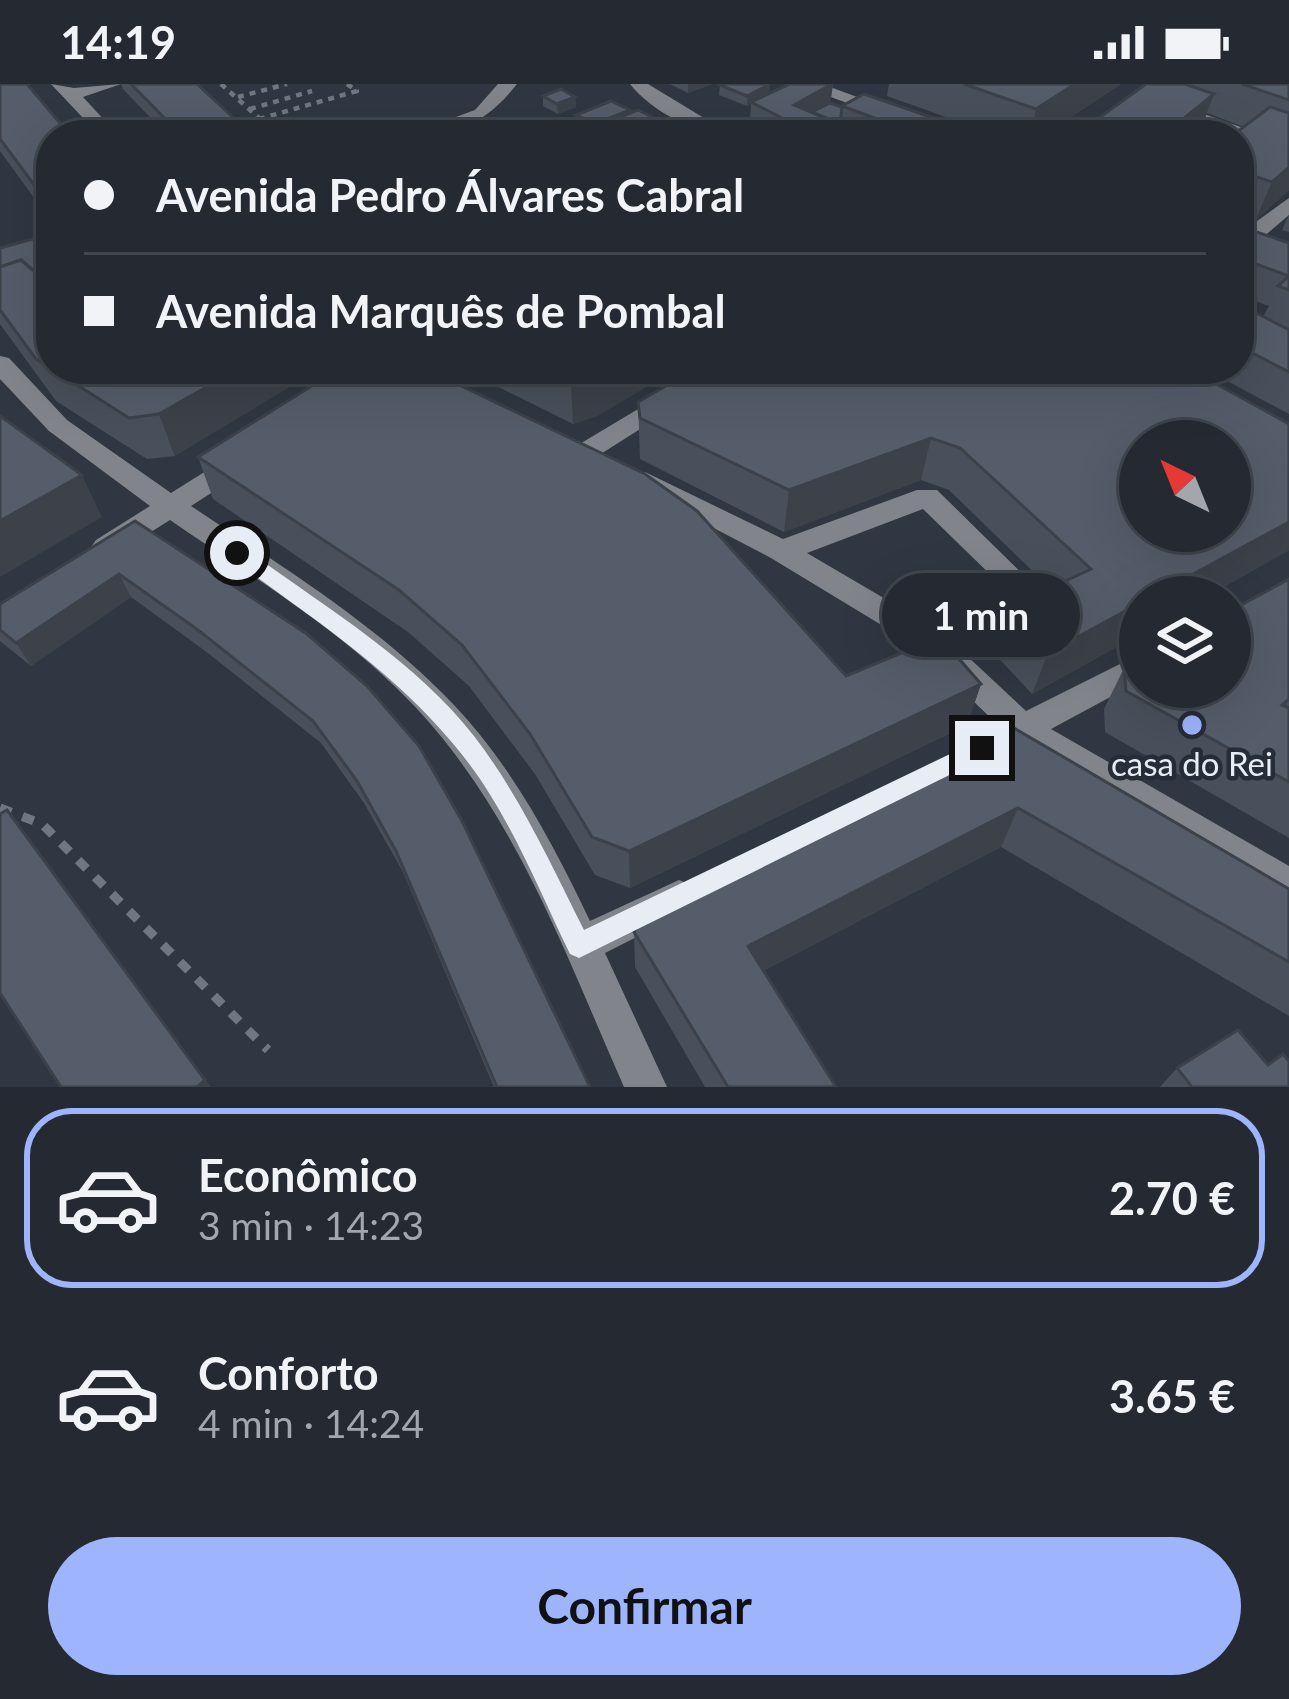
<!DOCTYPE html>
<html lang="pt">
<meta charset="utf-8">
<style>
:root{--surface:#242932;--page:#30353e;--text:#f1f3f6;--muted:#a3a6ac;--line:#41454d;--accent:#9eb4fd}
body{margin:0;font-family:Lato,sans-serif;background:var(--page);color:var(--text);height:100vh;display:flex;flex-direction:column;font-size:45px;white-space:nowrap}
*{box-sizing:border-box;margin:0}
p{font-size:39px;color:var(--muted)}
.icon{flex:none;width:66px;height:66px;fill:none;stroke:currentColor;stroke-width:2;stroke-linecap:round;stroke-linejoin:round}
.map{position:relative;height:1003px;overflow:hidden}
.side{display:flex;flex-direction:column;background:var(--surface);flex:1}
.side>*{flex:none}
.hud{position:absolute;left:36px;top:36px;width:1218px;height:264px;border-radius:48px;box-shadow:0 12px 48px #0002,0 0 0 3px var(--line);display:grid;align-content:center;height:264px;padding:0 48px;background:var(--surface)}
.needle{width:78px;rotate:317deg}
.tools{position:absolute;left:1119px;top:336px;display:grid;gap:24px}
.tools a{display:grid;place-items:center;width:132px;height:132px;border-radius:50%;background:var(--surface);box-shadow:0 12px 48px #0002,0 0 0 3px var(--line);font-size:60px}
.end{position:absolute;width:54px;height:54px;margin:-27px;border:15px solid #e8ecf4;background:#111;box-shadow:0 0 0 6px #111}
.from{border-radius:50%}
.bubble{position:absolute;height:84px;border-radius:42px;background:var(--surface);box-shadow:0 12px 48px #0002,0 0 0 3px var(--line);font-size:39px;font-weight:700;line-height:84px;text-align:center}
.hud b{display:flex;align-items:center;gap:42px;height:114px;font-size:45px}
.hud b+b{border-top:3px solid var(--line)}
.hud i{width:30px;height:30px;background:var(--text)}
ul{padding:21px 0 0;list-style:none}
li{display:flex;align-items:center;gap:36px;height:180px;margin:0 24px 18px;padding:0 24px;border:6px solid transparent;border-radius:48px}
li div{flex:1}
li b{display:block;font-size:45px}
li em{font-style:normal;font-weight:700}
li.active{border-color:var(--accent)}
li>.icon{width:108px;height:108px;stroke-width:1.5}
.button{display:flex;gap:24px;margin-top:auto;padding:24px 48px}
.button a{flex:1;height:138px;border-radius:72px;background:var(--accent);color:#111;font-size:48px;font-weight:700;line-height:138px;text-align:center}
.status{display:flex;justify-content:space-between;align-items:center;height:84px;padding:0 60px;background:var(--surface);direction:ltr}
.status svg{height:33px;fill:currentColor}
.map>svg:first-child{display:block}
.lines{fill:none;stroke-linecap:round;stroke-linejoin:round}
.path-far1{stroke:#717781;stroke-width:4.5;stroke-dasharray:6 6;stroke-linecap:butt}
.path{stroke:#717781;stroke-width:9;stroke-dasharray:12 12;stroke-linecap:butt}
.minor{fill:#81858b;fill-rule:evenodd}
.wall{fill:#4a505b}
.shaded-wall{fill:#3c414a}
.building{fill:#565d6a;stroke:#3c414a;stroke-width:3;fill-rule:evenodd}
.route{fill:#e8ecf4}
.poi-dot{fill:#9eb4fd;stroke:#262c38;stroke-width:4.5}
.labels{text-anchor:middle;stroke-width:9;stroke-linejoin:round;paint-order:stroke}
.poi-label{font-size:33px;fill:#e8ecf4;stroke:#262c38}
</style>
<div class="status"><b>14:19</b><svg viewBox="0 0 49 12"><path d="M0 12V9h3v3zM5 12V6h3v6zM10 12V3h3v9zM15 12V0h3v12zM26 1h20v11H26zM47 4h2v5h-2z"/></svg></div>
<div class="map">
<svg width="1289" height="1003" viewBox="0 0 1289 1003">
<rect width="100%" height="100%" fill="#303742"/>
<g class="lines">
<g class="path-far1">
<path d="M221,0L278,51"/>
<path d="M238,13L287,0"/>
<path d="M250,25L312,7"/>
<path d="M259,35L357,7L347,0"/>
</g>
<path class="path" d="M0,724L42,740L268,966"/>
<g class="minor">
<path d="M51,0L74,4L121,0L83,13L118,51H99Z"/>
<path d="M498,0H517C486,40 457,51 407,51L475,26Z"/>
<path d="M630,0H648L732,51C697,51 652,28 630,0Z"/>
<path d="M796,0H822L960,51H933Z"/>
<path d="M1190,30H1204L1289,60V73L1239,55V51L1190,38Z"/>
<path d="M1289,114V131L1255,160H1239V150Z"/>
<path d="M0,272L9,274L67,336L171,409L233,370H253L256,376L253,382L191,422C281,482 378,541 454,621C512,682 554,761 590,837L679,796L692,801L698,813L692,825L605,869L667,1003H624C569,879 524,751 434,644C363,559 260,498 170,436L116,470H96L91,463L96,456L150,422L49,347L0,295Z"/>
<path d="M705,285H735L596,373H578L574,367L578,361Z"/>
<path d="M645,388L783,455L917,406H937L1038,505L1034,513L950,556L1026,627L1140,570V597L1051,645L1289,782V819L1022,661L1008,666L996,662L991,652L998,641L916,562L771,474L635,403L631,397L635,391ZM923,425L1002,502L928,540L807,469Z"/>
</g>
</g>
<g class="wall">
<path d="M0,0L51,51V140L48,133L0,67Z"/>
<path d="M121,0H197L252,51H167L123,5Z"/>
<path d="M670,0H712L688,9Z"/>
<path d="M770,0L769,10L833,0L830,19L842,23L983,51H755L749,48L751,20L747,22L719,11L720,1Z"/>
<path d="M889,0H1121L1044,51H996L887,12Z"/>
<path d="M1146,0H1289V106L1255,137L1239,131V51L1244,43L1207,29L1200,47L1212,51H1088L1092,39Z"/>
<path d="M543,12L575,13L576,23L558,30L543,22Z"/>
<path d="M630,26V29L662,38V45L705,51H603V47L595,51L577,41L576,31Z"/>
<path d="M1289,131V148L1282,146Z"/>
<path d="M1239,142L1289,159V244L1274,239L1289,246V330L1205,285H1239V220L1263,233L1269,222L1239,211Z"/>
<path d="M0,164L51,285H143L175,372L147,375L56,317L0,240Z"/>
<path d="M462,285H676L597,332L573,340Z"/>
<path d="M638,318L1289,340V466L1206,513H1140V550L1032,610L991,566L1005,525L1050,504L949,406L921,396L784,448L640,375Z"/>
<path d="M198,373L846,592L981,600L967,641L630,804L595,791L535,690L469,602L408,548L213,415Z"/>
<path d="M135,437L307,550L590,1003H494L403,788L364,719L321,659L208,569L131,513L31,582L0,557V520Z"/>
<path d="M1289,495V754L1105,648L1104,625L1124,584Z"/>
<path d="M1014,644L1289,805V932L1001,763L763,887L836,1003H705L635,883L634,848Z"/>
<path d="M1289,974V1003H1160L1177,984L1268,981Z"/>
</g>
<g class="shaded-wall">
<path d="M688,0H712L688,9Z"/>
<path d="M770,0L769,11L747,22V12Z"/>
<path d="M833,0L829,29L809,40L794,21Z"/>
<path d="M1075,0H1121L1044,51H1030L1036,25Z"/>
<path d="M1214,10L1200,47L1178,39Z"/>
<path d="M575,13L576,23L558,30L557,20Z"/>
<path d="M630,26V36L602,40L603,47L595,51V40Z"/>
<path d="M662,38V51H632Z"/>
<path d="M1289,83V106L1255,137L1272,98Z"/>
<path d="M51,180V206L0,202Z"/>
<path d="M238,285H320L175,372L159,330Z"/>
<path d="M605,285H676L597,332L573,340L571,298Z"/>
<path d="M931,354L921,396L784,448L789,406Z"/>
<path d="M82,391L102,433L0,493V437Z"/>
<path d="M1289,438V466L1206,513H1151Z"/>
<path d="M119,490L131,513L31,582L16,559Z"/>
<path d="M1140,519V550L1032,610L1048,569Z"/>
<path d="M981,600L967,641L630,804L629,767Z"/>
<path d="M1018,724L1001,763L743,897L748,862Z"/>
<path d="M36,765L211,1003H197Z"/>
</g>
<g class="building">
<path d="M0,0H27L70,51H51V115L46,117L0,55Z"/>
<path d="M131,0H197L252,51H181Z"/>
<path d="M722,0H770L747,12L720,1Z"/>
<path d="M790,0H832L794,21L866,51H815L751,18Z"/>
<path d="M964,0H1075L1036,25Z"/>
<path d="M1146,0H1185L1214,10L1178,39L1212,51H1128L1092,39Z"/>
<path d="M1242,0H1289V16Z"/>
<path d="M561,5L575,13L557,20L543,12Z"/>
<path d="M864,10L983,51H920L842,22Z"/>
<path d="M611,17L630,26L595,40L576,31Z"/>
<path d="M830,19L842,23L840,40L812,28Z"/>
<path d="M1270,23L1289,29V83L1272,98L1239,87V51H1233Z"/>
<path d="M638,26L662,38L632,51H623L602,40Z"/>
<path d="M679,38L705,51H648Z"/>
<path d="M1239,142L1289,159V192L1239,174Z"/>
<path d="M51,150V180L34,187L21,176L0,183V164Z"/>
<path d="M21,176L51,202V285L36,275L0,226V183Z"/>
<path d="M1289,192V206L1278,202Z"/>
<path d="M1239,220L1289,246V288L1239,262Z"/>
<path d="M52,285H143L153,294L169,285H238L159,330L129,334Z"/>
<path d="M339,285H426L645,390L697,427L846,592L940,553L981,600L629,767L592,753L530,650L462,561L399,506L198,373Z"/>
<path d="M543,285H605L596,290L571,298Z"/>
<path d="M695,285H1189L1289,340V438L1151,513H1140V519L1048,569L1005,525L1091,485L960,364L931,354L789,406L640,334L638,318ZM1140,357H1230V447H1140Z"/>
<path d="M0,332L82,391L0,437Z"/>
<path d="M135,437L307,550L367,602L419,662L462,737L590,1003H497L396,767L357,697L313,637L198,546L119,490L16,559L0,546V520Z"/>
<path d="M1289,495V615L1282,621L1289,624V698L1126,607L1124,584L1140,575V603H1230V527Z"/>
<path d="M1014,644L1289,805V878L1018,724L748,862L836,1003H728L634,848L645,827Z"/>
<path d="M7,726L205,996L197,1003H61L0,909V730Z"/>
<path d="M1238,946L1268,981L1283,970L1289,977V1003H1192L1177,984Z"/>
</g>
<path class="route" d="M231,464H244C323,522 414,575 474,652C520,712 551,780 584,846L975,658H990L994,664L990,671L579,874L570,870C536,800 506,722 455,662C393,586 309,532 231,474Z"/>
<circle class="poi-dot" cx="1192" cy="641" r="12"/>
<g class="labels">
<g class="poi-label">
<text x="1192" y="692">casa do Rei</text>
</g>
</g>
</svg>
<div class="tools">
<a><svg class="needle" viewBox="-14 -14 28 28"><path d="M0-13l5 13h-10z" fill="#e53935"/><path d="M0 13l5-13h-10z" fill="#a3a6ac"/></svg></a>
<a><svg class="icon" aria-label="layers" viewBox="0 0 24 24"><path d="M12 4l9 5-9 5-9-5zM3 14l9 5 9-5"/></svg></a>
</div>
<i class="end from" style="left:237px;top:469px"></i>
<i class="end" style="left:982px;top:664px"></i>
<div class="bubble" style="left:882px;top:489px;width:198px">1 min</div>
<div class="hud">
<b><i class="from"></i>Avenida Pedro Álvares Cabral</b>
<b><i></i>Avenida Marquês de Pombal</b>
</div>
</div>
<section class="side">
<ul>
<li class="active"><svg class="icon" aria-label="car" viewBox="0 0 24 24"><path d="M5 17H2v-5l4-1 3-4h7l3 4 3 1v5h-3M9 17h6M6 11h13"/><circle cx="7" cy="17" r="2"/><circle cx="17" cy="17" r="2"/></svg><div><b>Econômico</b><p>3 min · 14:23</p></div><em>2.70 €</em></li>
<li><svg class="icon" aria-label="car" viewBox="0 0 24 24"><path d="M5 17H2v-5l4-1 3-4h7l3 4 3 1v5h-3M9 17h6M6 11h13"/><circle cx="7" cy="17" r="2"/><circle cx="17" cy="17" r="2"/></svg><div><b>Conforto</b><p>4 min · 14:24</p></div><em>3.65 €</em></li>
</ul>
<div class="button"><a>Confirmar</a></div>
</section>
